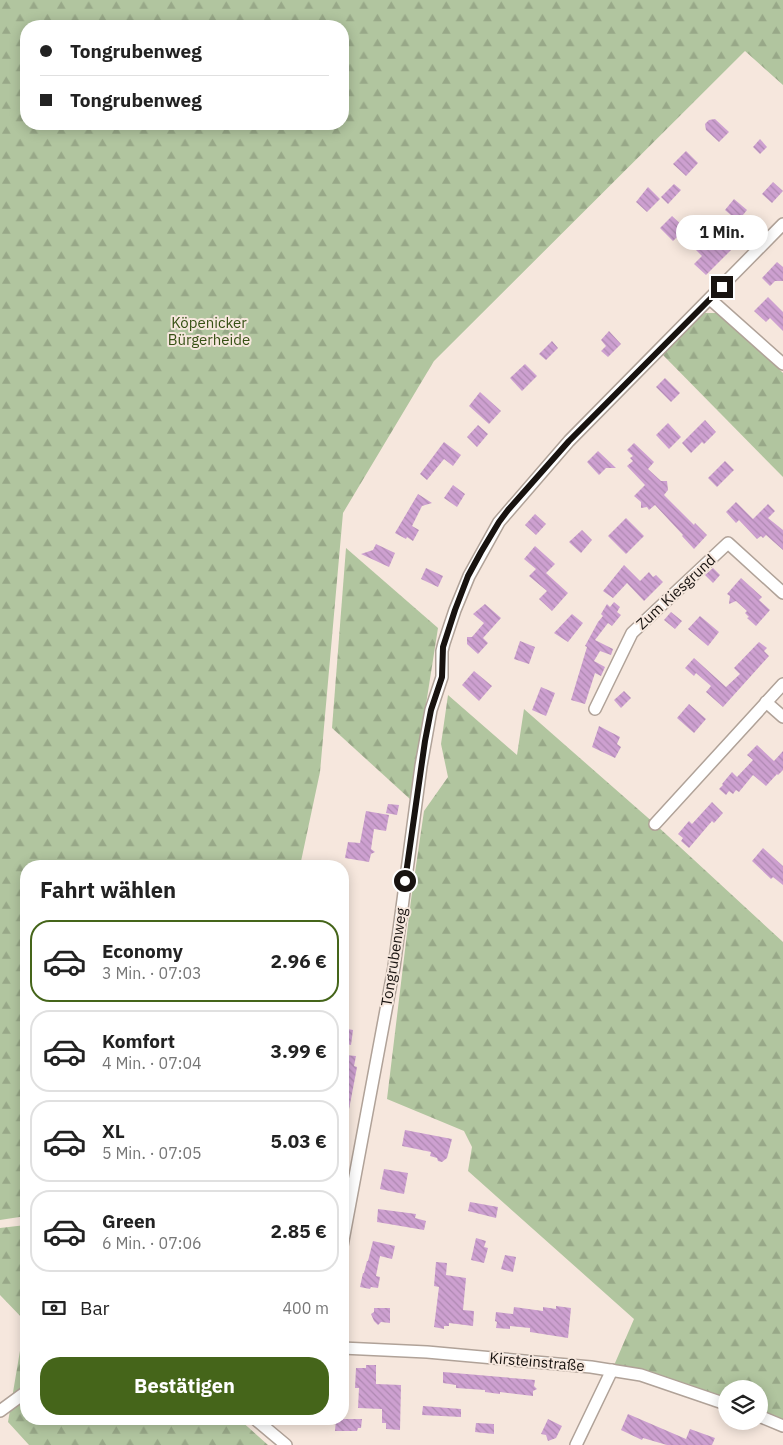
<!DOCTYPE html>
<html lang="de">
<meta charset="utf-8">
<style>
:root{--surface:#fff;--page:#f2f2f2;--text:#222;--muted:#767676;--line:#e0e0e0;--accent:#45651a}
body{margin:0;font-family:"IBM Plex Sans",sans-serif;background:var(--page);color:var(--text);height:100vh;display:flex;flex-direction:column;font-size:19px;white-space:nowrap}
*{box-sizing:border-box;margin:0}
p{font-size:16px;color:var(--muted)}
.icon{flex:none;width:28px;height:28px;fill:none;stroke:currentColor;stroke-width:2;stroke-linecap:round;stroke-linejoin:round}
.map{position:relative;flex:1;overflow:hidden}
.panel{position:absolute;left:20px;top:860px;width:329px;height:565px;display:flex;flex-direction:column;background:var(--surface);border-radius:20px;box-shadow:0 2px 12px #0003}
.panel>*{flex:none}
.guide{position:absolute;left:20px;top:20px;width:329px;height:110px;border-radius:20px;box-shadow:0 2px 12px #0003;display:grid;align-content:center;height:110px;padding:0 20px;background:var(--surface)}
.controls{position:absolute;left:718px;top:1380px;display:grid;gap:10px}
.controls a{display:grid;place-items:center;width:50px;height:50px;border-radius:50%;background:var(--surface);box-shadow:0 2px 12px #0003;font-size:25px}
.end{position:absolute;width:22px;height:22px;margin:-11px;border:6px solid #181310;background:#fff;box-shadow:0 0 0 2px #fff}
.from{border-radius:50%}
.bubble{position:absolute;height:35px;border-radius:18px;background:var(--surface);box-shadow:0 2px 12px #0003;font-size:16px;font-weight:800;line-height:35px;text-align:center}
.guide b{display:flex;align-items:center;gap:18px;height:48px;font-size:19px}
.guide b+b{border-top:1px solid var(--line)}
.guide i{width:12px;height:12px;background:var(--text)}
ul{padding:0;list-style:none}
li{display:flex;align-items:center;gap:15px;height:82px;margin:0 10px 8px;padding:0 10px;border:2px solid var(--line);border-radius:20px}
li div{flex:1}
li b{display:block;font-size:19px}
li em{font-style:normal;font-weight:800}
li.on{border-color:var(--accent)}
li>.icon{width:45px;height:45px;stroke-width:1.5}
h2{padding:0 20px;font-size:22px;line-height:60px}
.pay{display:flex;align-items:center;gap:12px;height:55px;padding:0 20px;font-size:19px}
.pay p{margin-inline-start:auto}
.action{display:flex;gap:10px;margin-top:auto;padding:10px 20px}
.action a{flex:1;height:58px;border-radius:20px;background:var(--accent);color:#fff;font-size:20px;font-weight:800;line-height:58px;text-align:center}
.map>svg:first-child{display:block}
.forest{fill:url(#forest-firs);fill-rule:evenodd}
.building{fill:url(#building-back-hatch)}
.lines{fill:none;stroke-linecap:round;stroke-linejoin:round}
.street-casing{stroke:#b0a298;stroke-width:14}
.street{stroke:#fff;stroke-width:11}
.route{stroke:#181310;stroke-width:6}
.labels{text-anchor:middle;stroke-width:4;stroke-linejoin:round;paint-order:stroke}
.park-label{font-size:15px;fill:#365014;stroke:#f6e7dd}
.street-label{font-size:15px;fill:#181310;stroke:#f6e7dd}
</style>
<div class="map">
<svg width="783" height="1445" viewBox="0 0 783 1445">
<defs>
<pattern id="forest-firs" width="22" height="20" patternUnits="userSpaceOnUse" patternTransform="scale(1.25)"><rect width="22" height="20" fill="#b1c59f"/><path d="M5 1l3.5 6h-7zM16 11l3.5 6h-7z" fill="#98a888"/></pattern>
<pattern id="building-back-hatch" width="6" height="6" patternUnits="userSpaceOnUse" patternTransform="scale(1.25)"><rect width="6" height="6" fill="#cda0d0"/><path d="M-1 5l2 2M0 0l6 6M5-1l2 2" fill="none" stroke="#af89b2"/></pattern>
</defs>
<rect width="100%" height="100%" fill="#f6e7dd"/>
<g class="forest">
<path d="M0,0H783V85L745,51L434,361L343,513L320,772L300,866H26V1216L0,1220ZM342,26V124H26V26Z"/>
<path d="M705,313H716L731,324L783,373V477L660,352Z"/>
<path d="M346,548L438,628L411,800L332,728Z"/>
<path d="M448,695L517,755L524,709L655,824L783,942V1427L759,1416V1389H726V1404L612,1370L634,1319L468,1171L472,1147L464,1131L387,1099L411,900L424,811L448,777L441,744Z"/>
<path d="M26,1225V1419H239L268,1445H29L8,1422L25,1321L0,1295V1228Z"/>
</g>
<g class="building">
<path d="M715,119L729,132L719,142L706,130L705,124L709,120Z"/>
<path d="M760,139L767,147L760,154L753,147Z"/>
<path d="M686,151L698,163L686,176L673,164Z"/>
<path d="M773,182L783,191L772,203L762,194Z"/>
<path d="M674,184L681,190L668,204L661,197Z"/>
<path d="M648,187L660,199L647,212L636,202Z"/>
<path d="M734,199L747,210L738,221L725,210Z"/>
<path d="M672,216L707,248L724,232L737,244L706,275L694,264L702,256L680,234L673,241L660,228Z"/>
<path d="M777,262L783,267V281H775L770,286L762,278Z"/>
<path d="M768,297L783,312V331L770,318L766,322L754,311Z"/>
<path d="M609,331L621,344L608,357L601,351L606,346L601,340Z"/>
<path d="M552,341L558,348L546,360L539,354Z"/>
<path d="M525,364L537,376L522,391L510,378Z"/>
<path d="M665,378L680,393L671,402L656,387Z"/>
<path d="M480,392L501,411L489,424L469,406Z"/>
<path d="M705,420L716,432L704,444L702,442L691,453L682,443Z"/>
<path d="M668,423L681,437L669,449L656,435Z"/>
<path d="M478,425L488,434L477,447L467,437Z"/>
<path d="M444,442L461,455L453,466L444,459L427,480L420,474Z"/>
<path d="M634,443L654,462L648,469L661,481H667L668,490L664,495L694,525L695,523L707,535L694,549L682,536L683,535L655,505L649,510L647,507L641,508V502L634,496L645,485L627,466L633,461L630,458L633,456L627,450Z"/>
<path d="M598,451L616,468H606L599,475L587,462Z"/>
<path d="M725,461L734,470L717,487L708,478Z"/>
<path d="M453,485L465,494L457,507L444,498Z"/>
<path d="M418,494L432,503L422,506L412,526L419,530L413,541L407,537L406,539L395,533Z"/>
<path d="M736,502L753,519L768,504L775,511L768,518L783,530V550L766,535L763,538L761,536L757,539L739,520L736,523L726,512Z"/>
<path d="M535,514L546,524L536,535L525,525Z"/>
<path d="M626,518L644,536L626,554L608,536Z"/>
<path d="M582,530L592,540L581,553L569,542Z"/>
<path d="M376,544L395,553L389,567L361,554L373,550Z"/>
<path d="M535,546L555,564L546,573L568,593L552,611L539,599L547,591L529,576L536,569L524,559Z"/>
<path d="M624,565L640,581L649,572L653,577L656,575L663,582L644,601L627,583L613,598L603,591Z"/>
<path d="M426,568L443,576L438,587L421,579Z"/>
<path d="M713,568L720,575L713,583L705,575Z"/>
<path d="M741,578L762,597L759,600L770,610L756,626L747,618L749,617L745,613L747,611L736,601L729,604L730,596L727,594Z"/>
<path d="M614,602L620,607L617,612L621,615L612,626L608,623L595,640L613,649L611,655L600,651L594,661L605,667L601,676L595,673L585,704L571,700L587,647L585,646L598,622L603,616L601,614L607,604L610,607Z"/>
<path d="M485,604L501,618L483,638L488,643L478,654L467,644V637H472L484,623L473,614Z"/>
<path d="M671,612L682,621L675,629L664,620Z"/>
<path d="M572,614L583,623L568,642L554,633Z"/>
<path d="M700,616L719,632L708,646L688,629Z"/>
<path d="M520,641L535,647L529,664L514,659Z"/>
<path d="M759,642L767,648L764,651L769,656L723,707L706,692L711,686L696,673L694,676L685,668L694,658L726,687L740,674L734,668Z"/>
<path d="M474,671L492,686L479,701L462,685Z"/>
<path d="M541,687L555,693L546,716L532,710Z"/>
<path d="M624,691L631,698L621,708L614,700Z"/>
<path d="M689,704L706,719L694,733L677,718Z"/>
<path d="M599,726L620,737L617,744L621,747L615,758L592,747Z"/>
<path d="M757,745L774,761L783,751V770L778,775L777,774L766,786L753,775L739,792L736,790L733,794L729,791L726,795L719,789L723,785L722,784L732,772L737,777L753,760L747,755Z"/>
<path d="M712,802L723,813L714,823L712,821L689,848L681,841L683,838L678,834L689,821L692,824Z"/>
<path d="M388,804L399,805L397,815L386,813Z"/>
<path d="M366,811L389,815L386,831L374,829L371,849L375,852L371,854L369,862L345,858L348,842L360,843Z"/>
<path d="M763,848L783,866V885L773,877L771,879L752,861Z"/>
<path d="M342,1028L353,1030L351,1045L342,1043Z"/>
<path d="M345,1055L356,1056L354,1066L357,1067L347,1120H342V1098L345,1082L342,1081V1069Z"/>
<path d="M405,1130L452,1139L447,1158L442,1162L438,1161L437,1158L430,1156L431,1152L402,1146Z"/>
<path d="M384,1169L408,1173L404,1194L380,1189Z"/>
<path d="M470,1202L498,1207L496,1218L468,1211Z"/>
<path d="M378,1209L416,1214L415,1218L426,1221L424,1230L377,1222Z"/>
<path d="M476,1238L486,1241L484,1247L488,1248L484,1263L471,1260Z"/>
<path d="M373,1241L395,1246L392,1259L380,1256L376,1276L380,1277L378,1288L371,1287L370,1289L360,1287L363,1273H364L367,1261H368Z"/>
<path d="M505,1255L516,1257L513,1272L501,1269Z"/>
<path d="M436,1262L447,1263L446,1275L466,1278L463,1310L474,1311L473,1326L449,1323V1326H444V1329L434,1327L439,1287L434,1286Z"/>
<path d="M556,1306L571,1308L568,1338L530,1332V1328L510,1326V1329L496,1328L497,1322L495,1321L496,1312L513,1314L514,1307L543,1311V1307L556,1309Z"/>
<path d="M374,1308H390V1323L381,1322L378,1325L374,1321L371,1314L374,1312Z"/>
<path d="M366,1365H376V1384L401,1385L400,1430L386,1429V1423H382V1409L358,1408L359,1388H355L356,1368H366Z"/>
<path d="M443,1372L535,1380L534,1386L537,1389L533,1391V1396L500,1392V1394L485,1392V1390L456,1388V1385L443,1383Z"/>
<path d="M423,1406L461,1409V1417L422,1415Z"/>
<path d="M628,1414L686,1439L690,1429L715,1438L712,1445H667L643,1438L642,1440L621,1430Z"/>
<path d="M336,1419H362L361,1428H358L357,1431H335Z"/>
<path d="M548,1419L562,1426L556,1438L548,1441L546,1435L541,1434Z"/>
<path d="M476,1423L494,1424V1434L475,1432Z"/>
</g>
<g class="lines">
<defs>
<g id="street">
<path d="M710,299L783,364"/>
<path d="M766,702L783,717"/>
<path d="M595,709L632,633L728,543L783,593"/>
<path d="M655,824L783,684"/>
<path d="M342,1246L394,967L421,766L431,710L442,677V651L444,643L455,610L469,576L499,522L569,441L783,224"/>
<path d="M342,1348L427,1352L591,1367L641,1375L726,1404"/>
<path d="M0,1411L26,1392"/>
<path d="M759,1416L783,1426"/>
<path d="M255,1419L286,1445"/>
<path d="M576,1445L612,1370"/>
</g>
</defs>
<use href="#street" class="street-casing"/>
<use href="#street" class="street"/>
</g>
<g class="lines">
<path class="route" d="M405,881L425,741L431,710L442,677L443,647L455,610L468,576L481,552L499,522L508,510L569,441L722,287"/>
</g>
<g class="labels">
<g class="park-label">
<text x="209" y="328">Köpenicker<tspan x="209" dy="17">Bürgerheide</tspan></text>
</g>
<g class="street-label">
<text transform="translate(676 592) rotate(-43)" y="5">Zum Kiesgrund</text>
<text transform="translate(394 957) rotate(-81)" y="5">Tongrubenweg</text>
<text transform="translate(537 1362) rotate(5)" y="5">Kirsteinstraße</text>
</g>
</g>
</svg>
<div class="controls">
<a><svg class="icon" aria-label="layers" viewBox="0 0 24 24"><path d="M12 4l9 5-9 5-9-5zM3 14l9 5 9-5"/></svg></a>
</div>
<i class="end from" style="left:405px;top:881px"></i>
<i class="end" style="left:722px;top:287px"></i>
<div class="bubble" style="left:676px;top:215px;width:92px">1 Min.</div>
<div class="guide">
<b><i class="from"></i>Tongrubenweg</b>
<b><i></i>Tongrubenweg</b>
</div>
<section class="panel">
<h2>Fahrt wählen</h2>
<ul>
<li class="on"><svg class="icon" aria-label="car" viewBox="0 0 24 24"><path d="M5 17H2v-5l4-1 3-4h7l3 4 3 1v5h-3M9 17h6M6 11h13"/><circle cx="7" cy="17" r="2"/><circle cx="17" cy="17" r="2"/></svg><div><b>Economy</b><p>3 Min. · 07:03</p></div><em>2.96 €</em></li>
<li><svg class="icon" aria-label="car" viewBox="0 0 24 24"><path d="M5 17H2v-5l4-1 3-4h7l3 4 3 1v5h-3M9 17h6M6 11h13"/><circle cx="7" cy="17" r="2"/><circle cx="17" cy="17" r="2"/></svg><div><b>Komfort</b><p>4 Min. · 07:04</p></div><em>3.99 €</em></li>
<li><svg class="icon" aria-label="car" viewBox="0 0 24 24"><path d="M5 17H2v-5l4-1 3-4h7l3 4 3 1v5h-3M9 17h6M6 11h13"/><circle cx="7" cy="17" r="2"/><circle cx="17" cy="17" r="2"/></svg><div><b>XL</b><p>5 Min. · 07:05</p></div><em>5.03 €</em></li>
<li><svg class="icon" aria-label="car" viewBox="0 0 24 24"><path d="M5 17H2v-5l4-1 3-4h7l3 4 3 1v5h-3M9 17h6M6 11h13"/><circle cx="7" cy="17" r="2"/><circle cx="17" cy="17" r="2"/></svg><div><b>Green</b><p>6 Min. · 07:06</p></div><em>2.85 €</em></li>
</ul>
<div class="pay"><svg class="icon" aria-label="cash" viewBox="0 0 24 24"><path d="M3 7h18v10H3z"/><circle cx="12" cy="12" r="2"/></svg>Bar<p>400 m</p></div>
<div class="action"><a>Bestätigen</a></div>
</section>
</div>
